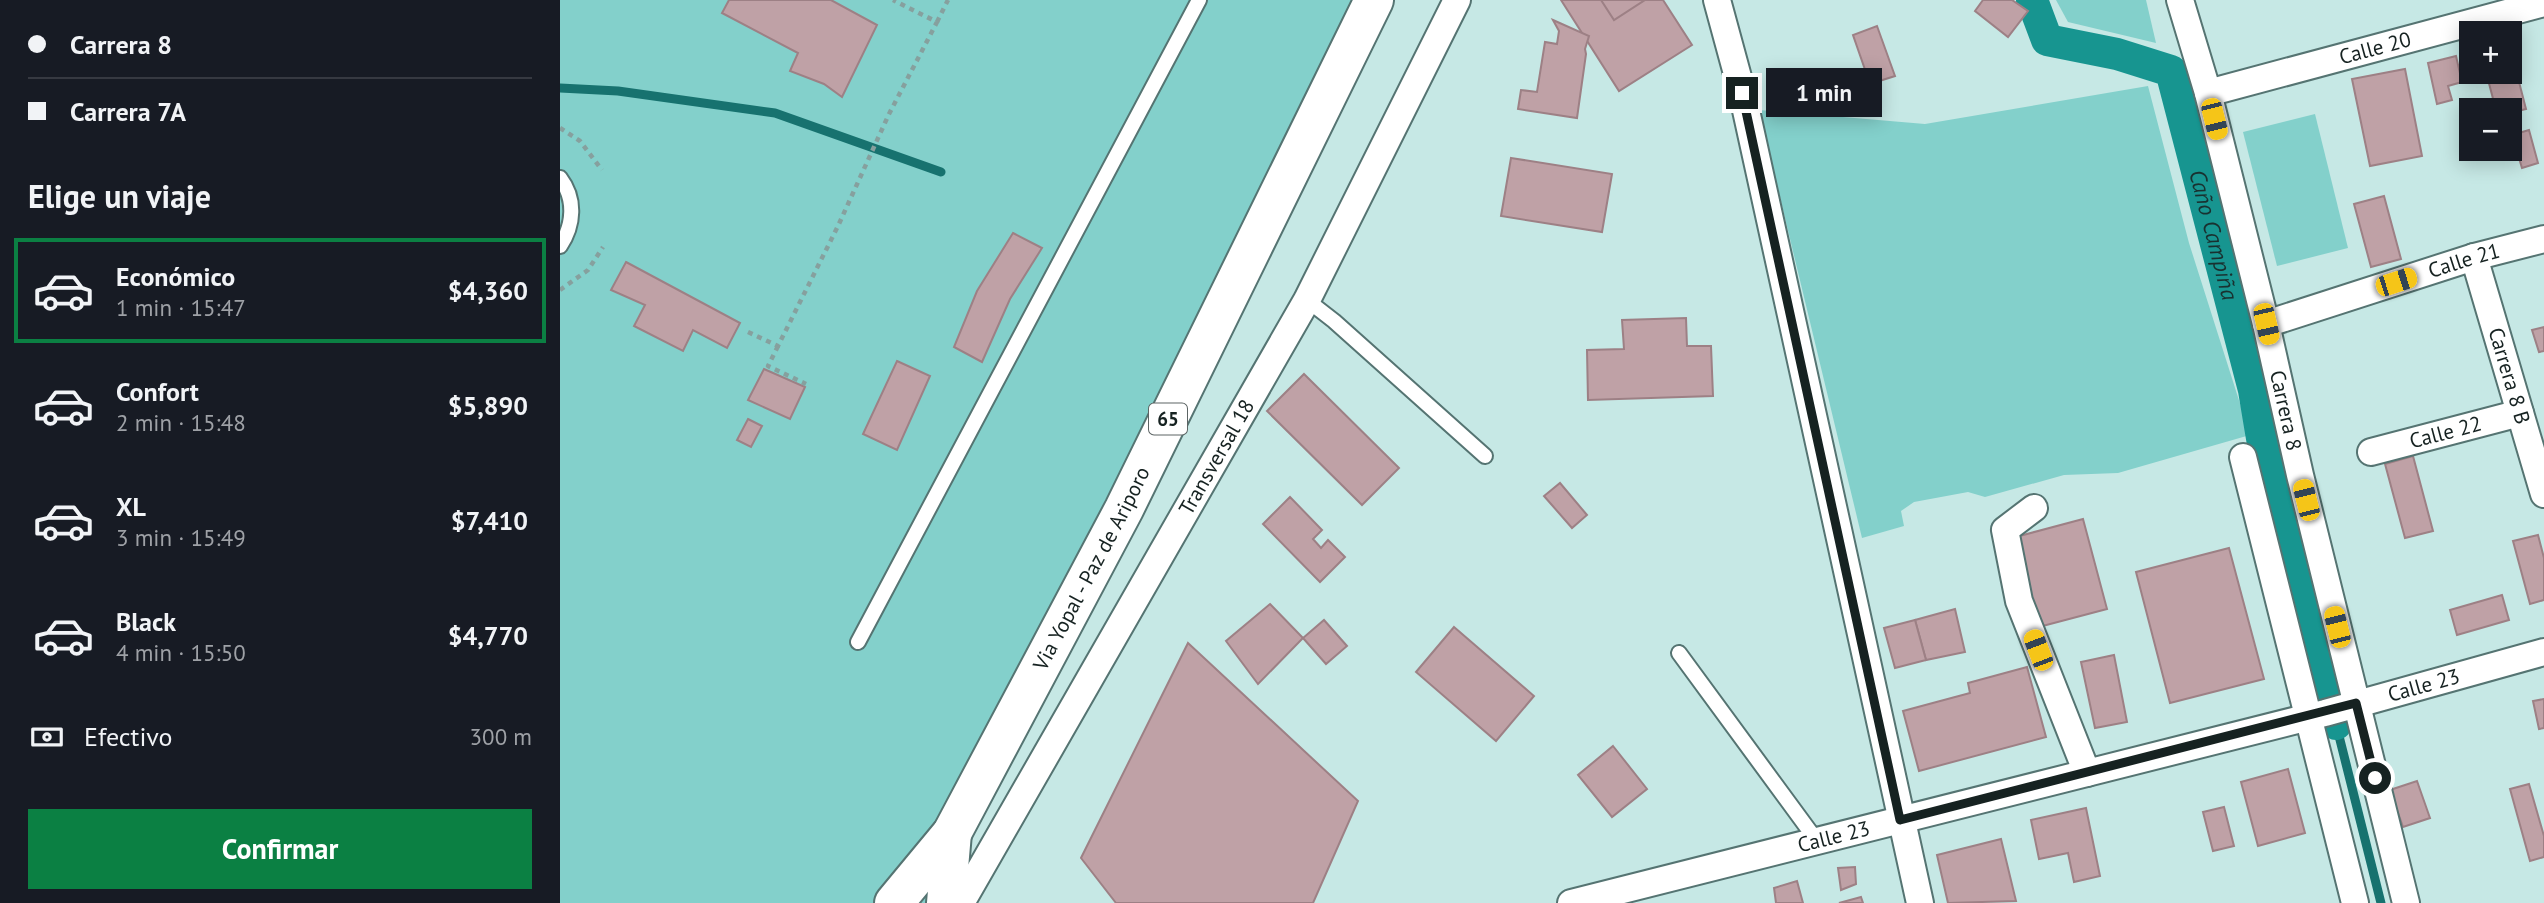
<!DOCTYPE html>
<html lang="es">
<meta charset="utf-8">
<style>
:root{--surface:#171b24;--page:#242831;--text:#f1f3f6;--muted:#9ea1a6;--line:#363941;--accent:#0b8043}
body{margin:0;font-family:"PT Sans",sans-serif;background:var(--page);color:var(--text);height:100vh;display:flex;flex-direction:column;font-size:26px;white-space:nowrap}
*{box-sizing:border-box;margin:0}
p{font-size:23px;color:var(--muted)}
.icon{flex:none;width:38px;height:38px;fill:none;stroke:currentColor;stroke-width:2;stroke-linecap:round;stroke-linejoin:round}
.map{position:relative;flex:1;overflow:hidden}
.sheet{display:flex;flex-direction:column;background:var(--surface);width:560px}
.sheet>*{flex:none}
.hud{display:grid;align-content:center;height:154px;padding:0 28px;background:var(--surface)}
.fabs{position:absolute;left:1899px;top:21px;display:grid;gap:14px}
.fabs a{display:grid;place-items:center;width:63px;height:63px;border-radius:0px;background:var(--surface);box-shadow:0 4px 18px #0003;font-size:35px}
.end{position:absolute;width:32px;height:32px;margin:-16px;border:9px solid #162221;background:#fff;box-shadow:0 0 0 4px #fff}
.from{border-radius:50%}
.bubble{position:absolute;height:49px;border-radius:0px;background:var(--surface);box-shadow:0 4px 18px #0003;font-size:23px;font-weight:700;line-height:49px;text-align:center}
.car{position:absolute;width:21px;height:42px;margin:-21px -10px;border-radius:9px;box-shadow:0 0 5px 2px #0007;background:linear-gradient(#f5c518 24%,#345 0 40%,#f5c518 0 76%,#345 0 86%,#f5c518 0)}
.hud b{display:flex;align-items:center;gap:24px;height:66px;font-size:26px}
.hud b+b{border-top:2px solid var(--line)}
.hud i{width:18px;height:18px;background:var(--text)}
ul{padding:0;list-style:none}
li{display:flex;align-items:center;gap:21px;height:105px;margin:0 14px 10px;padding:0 14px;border:4px solid transparent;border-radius:0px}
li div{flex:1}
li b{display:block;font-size:26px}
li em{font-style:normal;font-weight:700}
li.selected{border-color:var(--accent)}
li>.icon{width:63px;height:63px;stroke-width:1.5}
h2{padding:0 28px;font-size:32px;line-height:84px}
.pay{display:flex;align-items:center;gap:18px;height:77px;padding:0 28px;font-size:26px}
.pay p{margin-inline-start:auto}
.primary-button{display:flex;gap:14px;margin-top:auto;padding:14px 28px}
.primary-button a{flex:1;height:80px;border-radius:0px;background:var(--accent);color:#fff;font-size:28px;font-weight:700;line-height:80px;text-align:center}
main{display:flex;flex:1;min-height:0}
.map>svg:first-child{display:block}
.green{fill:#83d0cb}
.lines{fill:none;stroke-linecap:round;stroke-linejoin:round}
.stream{stroke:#17726f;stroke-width:9}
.canal{stroke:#179590;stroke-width:32}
.building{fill:#bfa1a6;stroke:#9d8085;stroke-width:2}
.lane-casing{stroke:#557472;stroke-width:18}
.street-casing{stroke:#557472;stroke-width:30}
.primary-casing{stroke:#557472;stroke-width:42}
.path{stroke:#86a09e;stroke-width:4.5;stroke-dasharray:5 5;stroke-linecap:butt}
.lane{stroke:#fff;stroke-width:14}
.street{stroke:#fff;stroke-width:26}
.primary{stroke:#fff;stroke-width:38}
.route{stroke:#162221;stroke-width:9}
.labels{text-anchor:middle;stroke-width:7;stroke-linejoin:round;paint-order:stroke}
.shield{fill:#fff;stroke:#5c6464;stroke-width:2}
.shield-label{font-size:19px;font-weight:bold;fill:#162221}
.street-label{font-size:21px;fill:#162221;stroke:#fff}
.water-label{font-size:23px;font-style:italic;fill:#193130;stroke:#fff}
</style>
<main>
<section class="sheet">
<div class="hud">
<b><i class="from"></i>Carrera 8</b>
<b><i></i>Carrera 7A</b>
</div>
<h2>Elige un viaje</h2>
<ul>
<li class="selected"><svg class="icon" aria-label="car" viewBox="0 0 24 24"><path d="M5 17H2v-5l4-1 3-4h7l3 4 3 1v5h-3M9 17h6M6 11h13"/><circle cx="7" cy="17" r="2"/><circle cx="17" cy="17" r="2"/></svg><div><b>Económico</b><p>1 min · 15:47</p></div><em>$4,360</em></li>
<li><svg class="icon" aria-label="car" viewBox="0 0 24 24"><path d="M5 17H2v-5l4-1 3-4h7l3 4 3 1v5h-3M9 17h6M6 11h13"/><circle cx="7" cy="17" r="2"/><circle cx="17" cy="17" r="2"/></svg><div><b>Confort</b><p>2 min · 15:48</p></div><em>$5,890</em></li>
<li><svg class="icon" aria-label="car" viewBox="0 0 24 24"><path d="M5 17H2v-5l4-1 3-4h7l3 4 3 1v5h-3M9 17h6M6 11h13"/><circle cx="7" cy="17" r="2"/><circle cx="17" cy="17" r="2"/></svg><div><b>XL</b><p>3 min · 15:49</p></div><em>$7,410</em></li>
<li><svg class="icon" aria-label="car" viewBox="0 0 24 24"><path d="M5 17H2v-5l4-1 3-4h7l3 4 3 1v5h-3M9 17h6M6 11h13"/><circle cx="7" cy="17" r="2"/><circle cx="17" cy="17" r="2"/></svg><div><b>Black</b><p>4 min · 15:50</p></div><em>$4,770</em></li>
</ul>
<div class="pay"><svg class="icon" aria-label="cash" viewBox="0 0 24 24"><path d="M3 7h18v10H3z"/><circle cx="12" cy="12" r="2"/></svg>Efectivo<p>300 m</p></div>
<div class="primary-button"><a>Confirmar</a></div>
</section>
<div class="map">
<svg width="1984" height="903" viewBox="0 0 1984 903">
<rect width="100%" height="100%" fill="#c6e8e5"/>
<g class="green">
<path d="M0,0H828L367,903H0Z"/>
<path d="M1496,0H1586L1596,43L1508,22Z"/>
<path d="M1588,86L1629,243L1690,435L1558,473L1504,475L1425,497L1408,492L1354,502L1341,511L1344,526L1302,538L1199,110L1365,124Z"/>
<path d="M1755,114L1788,248L1717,266L1683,132Z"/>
</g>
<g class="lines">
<g class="stream">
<path d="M0,88L58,91L215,113L381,172"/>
<path d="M1776,724L1821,903"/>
</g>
<path class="canal" id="s1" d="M1472,0L1487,40L1557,54L1611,71L1694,390L1703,444L1776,724"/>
</g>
<g class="building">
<path d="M169,0H271L317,25L282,97L264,84L230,71L238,53L162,13Z"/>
<path d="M1001,0H1103L1132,45L1059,91Z"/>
<path d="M1041,0H1085L1054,20Z"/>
<path d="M1423,0H1452L1468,11L1448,37L1415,11Z"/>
<path d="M993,20L1029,36L1025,49L1026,54L1017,118L958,109L961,90L977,92L985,42L997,44L999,31Z"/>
<path d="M1317,26L1335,76L1310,84L1293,35Z"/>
<path d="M1950,47L1966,109L1950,113V110H1936L1926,72H1950Z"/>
<path d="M1896,56L1902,82L1888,86L1892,100L1877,104L1868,63Z"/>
<path d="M1845,69L1862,156L1810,166L1792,79Z"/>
<path d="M1969,130L1978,163L1962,168L1952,135Z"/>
<path d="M951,158L1052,174L1042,232L941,216Z"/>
<path d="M1824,196L1841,259L1811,267L1794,204Z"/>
<path d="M453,233L482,248L450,299L422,362L394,347L417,291Z"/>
<path d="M66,262L180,323L167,348L133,330L123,351L74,326L85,305L51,290Z"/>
<path d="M1126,318L1127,346H1151L1153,396L1028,400L1027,350L1064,349L1062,320Z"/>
<path d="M1984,327V351L1979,352L1972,330Z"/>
<path d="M337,361L370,376L337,450L303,434Z"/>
<path d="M204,369L245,387L230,419L188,400Z"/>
<path d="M744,374L839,468L802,505L707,411Z"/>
<path d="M188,419L202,426L191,447L177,440Z"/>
<path d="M1853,456L1873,531L1845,538L1825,464Z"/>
<path d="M1000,483L1027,515L1012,528L984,496Z"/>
<path d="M730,497L762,530L753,539L761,548L768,540L785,557L760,582L703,524Z"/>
<path d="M1523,519L1547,609L1475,628L1452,538Z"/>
<path d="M1978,535L1984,558V600L1970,604L1953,541Z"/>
<path d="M1669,548L1704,679L1610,703L1576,572Z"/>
<path d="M1942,595L1949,620L1897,635L1890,610Z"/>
<path d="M710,604L743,638L698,684L666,641Z"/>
<path d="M1395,609L1405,652L1366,660L1355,620Z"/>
<path d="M764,620L787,646L766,664L743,638Z"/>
<path d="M1355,620L1366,660L1335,668L1324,628Z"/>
<path d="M894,627L974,696L936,741L856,672Z"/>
<path d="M628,643L798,801L753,903H556L521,858Z"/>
<path d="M1554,655L1567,722L1535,728L1521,662Z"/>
<path d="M1467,667L1486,737L1359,771L1343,711L1410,693L1408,683Z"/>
<path d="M1984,699V728L1979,729L1973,701Z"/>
<path d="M1053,746L1087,789L1052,817L1018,775Z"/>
<path d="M1728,769L1745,833L1698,846L1681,782Z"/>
<path d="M1857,781L1870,818L1843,827L1830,790Z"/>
<path d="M1969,784L1984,836V857L1970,861L1950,789Z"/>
<path d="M1664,807L1674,846L1653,851L1643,812Z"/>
<path d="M1526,808L1540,876L1514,882L1508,853L1479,859L1471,820Z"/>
<path d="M1441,839L1456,901L1388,903L1377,855Z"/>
<path d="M1295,867L1296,884L1281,890L1278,868Z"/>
<path d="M1237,881L1243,903H1216L1214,888Z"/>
<path d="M1301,897L1303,903H1279Z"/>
</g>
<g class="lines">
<defs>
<g id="lane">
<path d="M0,178C16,199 14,225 0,246"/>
<path d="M747,300L774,321L925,456"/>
<path d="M298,642L639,0"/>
<path d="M1119,653L1257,841"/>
</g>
<g id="street">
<path d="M1157,0L1182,92L1360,903"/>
<path id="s2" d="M1620,0L1648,93L1706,324L1740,475L1846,903"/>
<path id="s3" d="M1648,93L1984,3"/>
<path id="s4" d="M1914,257L1984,494"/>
<path id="s5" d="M1706,324L1914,257L1984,239"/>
<path id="s6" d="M1811,452L1960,413"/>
<path d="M1683,457L1795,903"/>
<path d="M1474,508L1445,530L1459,601L1527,773"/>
<path id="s7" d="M401,903L747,300L897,0"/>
<path id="s8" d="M1011,903L1765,713L1984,652"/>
</g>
<g id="primary">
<path id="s9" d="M334,903L392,833L564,509L814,0"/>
<path d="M386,903L392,833"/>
</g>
</defs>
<use href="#lane" class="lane-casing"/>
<use href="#street" class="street-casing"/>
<use href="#primary" class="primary-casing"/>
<g class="path">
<path d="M377,22L388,0"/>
<path d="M0,128L20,141L42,170"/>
<path d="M0,290L28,270L43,247"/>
<path d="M188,332L218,346L278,226L329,114L377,22L333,0"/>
<path d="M218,346L208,366L246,384"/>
</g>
<use href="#lane" class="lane"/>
<use href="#street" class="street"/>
<use href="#primary" class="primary"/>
</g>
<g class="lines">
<path class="route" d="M1182,93L1340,820L1796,703L1815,778"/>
</g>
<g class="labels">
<rect class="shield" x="589" y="403.5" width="38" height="31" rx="5"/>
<g class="shield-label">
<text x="608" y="426">65</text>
</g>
<g class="street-label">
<text dy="7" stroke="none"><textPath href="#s3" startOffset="173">Calle 20</textPath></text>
<text dy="7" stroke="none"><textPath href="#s5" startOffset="208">Calle 21</textPath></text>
<text dy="7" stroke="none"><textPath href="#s4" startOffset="124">Carrera 8 B</textPath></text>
<text dy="7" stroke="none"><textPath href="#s2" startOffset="424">Carrera 8</textPath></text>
<text dy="7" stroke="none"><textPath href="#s6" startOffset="77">Calle 22</textPath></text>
<text dy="7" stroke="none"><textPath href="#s7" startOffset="514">Transversal 18</textPath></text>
<text dy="7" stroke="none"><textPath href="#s9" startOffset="390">Via Yopal - Paz de Ariporo</textPath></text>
<text dy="7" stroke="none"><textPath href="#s8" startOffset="880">Calle 23</textPath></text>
<text dy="7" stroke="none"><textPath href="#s8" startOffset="271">Calle 23</textPath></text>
</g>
<g class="water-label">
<text dy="8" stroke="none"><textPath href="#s1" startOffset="340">Caño Campiña</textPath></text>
</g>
</g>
</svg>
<div class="fabs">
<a>+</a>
<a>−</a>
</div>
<i class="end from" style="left:1815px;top:778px"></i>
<i class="end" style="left:1182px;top:93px"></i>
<div class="bubble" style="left:1206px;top:68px;width:116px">1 min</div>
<i class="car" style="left:1654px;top:119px;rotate:166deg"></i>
<i class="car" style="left:1836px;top:282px;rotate:72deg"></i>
<i class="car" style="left:1706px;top:324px;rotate:167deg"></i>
<i class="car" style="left:1746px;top:500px;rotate:346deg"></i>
<i class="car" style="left:1777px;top:627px;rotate:346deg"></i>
<i class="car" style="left:1478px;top:650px;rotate:339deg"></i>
</div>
</main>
